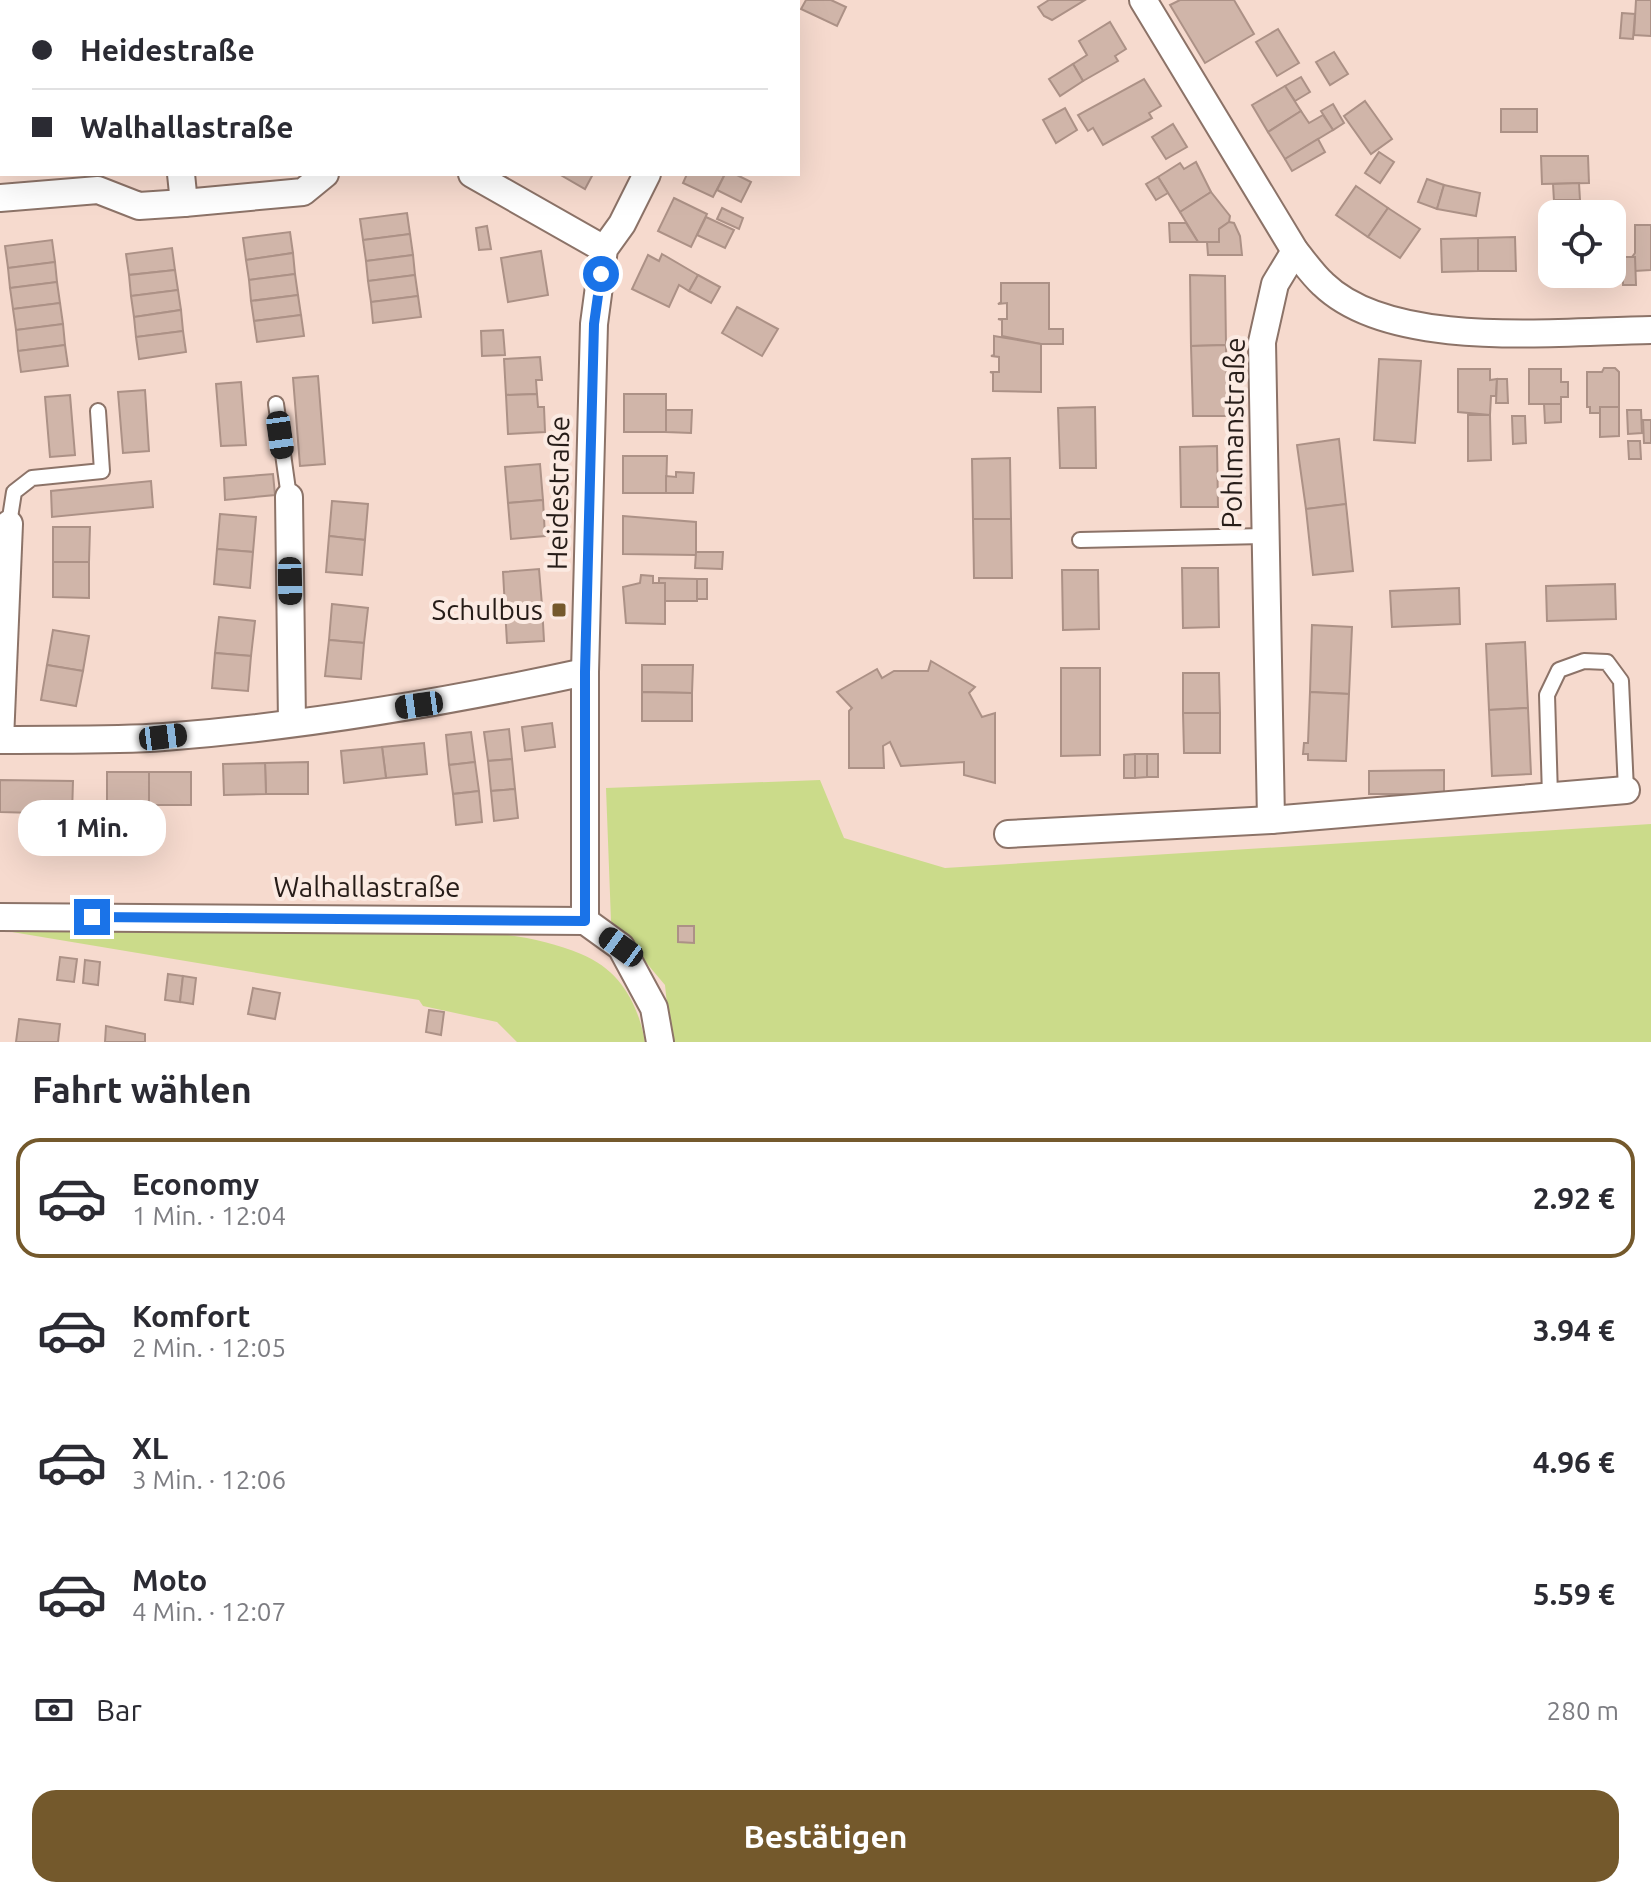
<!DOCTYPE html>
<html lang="de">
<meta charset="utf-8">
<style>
:root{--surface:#fff;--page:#f2f2f3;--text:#2b2b33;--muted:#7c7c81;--line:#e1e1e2;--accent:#74592c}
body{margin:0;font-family:Ubuntu,sans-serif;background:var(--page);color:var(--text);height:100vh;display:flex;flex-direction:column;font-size:30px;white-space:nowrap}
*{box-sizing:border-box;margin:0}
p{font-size:26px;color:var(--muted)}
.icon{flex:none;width:44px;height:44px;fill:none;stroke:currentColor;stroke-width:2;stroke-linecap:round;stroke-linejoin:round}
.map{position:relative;height:1042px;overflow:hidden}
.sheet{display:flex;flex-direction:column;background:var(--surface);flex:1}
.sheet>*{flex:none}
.hud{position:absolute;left:0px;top:0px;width:800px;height:176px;box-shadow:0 8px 32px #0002;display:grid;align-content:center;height:176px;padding:0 32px;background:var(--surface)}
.tools{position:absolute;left:1538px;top:200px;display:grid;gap:16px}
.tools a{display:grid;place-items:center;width:88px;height:88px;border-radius:16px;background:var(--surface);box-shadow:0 8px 32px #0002;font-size:40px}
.end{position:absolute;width:36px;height:36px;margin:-18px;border:10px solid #1a73e8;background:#fff;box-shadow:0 0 0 4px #fff}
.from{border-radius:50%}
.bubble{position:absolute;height:56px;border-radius:24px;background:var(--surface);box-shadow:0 8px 32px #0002;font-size:26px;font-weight:700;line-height:56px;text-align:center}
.car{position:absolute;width:24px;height:48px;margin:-24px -12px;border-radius:10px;box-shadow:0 0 6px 2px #0007;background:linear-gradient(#222 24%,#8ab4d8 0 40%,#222 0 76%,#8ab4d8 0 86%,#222 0)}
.hud b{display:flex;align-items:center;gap:28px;height:76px;font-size:30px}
.hud b+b{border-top:2px solid var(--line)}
.hud i{width:20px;height:20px;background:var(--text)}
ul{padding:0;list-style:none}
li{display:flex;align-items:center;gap:24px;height:120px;margin:0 16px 12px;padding:0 16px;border:4px solid transparent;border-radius:24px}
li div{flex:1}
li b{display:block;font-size:30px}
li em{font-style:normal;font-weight:700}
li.current{border-color:var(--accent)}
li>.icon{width:72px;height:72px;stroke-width:1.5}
h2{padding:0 32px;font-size:36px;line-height:96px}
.pay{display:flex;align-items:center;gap:20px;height:88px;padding:0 32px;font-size:30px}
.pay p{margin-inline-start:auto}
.button{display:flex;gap:16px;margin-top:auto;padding:16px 32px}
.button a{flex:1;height:92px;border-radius:24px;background:var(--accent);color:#fff;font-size:32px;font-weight:700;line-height:92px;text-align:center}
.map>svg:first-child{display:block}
.green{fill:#cbdb8a}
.building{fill:#d0b5a9;stroke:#ac9186;stroke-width:2}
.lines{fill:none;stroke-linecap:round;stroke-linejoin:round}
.service-casing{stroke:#8c7368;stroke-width:18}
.minor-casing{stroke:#8c7368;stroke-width:30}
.service{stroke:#fff;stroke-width:14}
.minor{stroke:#fff;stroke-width:26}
.route{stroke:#1a73e8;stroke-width:10}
.poi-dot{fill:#74592c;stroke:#fbeae2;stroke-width:3}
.labels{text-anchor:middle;stroke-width:8;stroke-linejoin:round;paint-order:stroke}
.street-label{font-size:28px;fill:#261c18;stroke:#fbeae2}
.poi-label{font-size:28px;fill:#261c18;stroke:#fbeae2;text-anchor:end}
</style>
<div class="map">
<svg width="1651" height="1042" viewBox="0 0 1651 1042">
<rect width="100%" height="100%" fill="#f6dace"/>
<g class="green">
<path d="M820,780L844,838L945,868L1651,824V1042H671L665,985L611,921L606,788Z"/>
<path d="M0,930C111,930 223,931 334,932C414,932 506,922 581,954C620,970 638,1003 645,1042H517L497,1022L423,1006L419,1000Z"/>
</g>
<g class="building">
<path d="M806,0H831L846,7L837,26L801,9Z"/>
<path d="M1049,0H1085L1052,20L1044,16L1038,7Z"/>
<path d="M1180,0H1234L1254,34L1205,63L1170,5Z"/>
<path d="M1636,0H1651V36L1634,35Z"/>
<path d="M1622,13L1635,14L1633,39L1620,38Z"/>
<path d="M1110,22L1126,49L1115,56L1118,61L1083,81L1073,64L1087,55L1079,41Z"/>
<path d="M1278,29L1299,63L1277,76L1256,42Z"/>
<path d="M1334,52L1348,74L1330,85L1316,62Z"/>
<path d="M1073,64L1083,81L1060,96L1049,79Z"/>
<path d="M1301,77L1310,92L1295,101L1285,86Z"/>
<path d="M1144,79L1161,106L1149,113L1152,118L1103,145L1093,128L1088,131L1078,115Z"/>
<path d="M1285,86L1301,111L1268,132L1252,105Z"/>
<path d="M1365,101L1392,139L1371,154L1344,116Z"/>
<path d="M1333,104L1344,123L1333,130L1321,111Z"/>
<path d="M1065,108L1077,130L1056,143L1043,120Z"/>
<rect x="1501" y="109" width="36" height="23"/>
<path d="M1301,111L1309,123L1323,115L1333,130L1285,159L1268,132Z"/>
<path d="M1173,124L1187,147L1166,159L1152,137Z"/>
<path d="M1318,139L1325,152L1292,171L1285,159Z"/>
<path d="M1379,152L1394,162L1380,183L1365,173Z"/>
<path d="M1541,156H1588L1589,183L1542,184Z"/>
<path d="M1196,162L1211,192L1180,212L1158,177L1180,163L1184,169Z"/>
<path d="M559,174H593L585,189Z"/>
<path d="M687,174H725L713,197L683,183Z"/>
<path d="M725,174H735L751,182L741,202L717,190Z"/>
<path d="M1158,177L1168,193L1156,200L1146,184Z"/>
<path d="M1427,179L1444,185L1437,209L1418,202Z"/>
<path d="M1579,183L1580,200L1554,201L1553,184Z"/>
<path d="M1444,185L1480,193L1476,216L1437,209Z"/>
<path d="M1356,186L1388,208L1368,237L1336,215Z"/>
<path d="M1211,192L1230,216L1229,222L1219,229V242H1198L1180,212Z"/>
<path d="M674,198L707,214L691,247L658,231Z"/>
<path d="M1556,200H1580V214H1557Z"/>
<path d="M722,208L743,218L739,229L717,219Z"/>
<path d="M1388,208L1420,229L1400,258L1368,237Z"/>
<path d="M407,213L410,234L363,240L360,219Z"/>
<path d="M706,217L734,230L725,248L697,235Z"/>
<path d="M1229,222L1234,223L1240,236L1242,255H1208L1207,242H1219V229Z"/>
<path d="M1169,223H1186L1198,242H1170Z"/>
<path d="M1635,225H1651V270L1635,271V257H1632L1635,253Z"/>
<path d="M487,226L491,249L479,250L476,228Z"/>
<path d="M290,232L293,253L246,260L243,238Z"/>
<path d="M410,234L413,255L366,261L363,240Z"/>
<path d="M1515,237L1516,271H1478V238Z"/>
<path d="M1478,238V271L1442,272L1441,239Z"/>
<path d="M52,240L55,262L8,268L5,246Z"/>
<path d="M172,248L175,270L129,275L126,254Z"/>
<path d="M541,251L548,295L508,302L501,258Z"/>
<path d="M293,253L295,274L249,280L246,260Z"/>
<path d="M662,254L698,275L689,291L679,285L669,307L632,289L648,255L659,261Z"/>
<path d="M413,255L415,275L368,281L366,261Z"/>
<path d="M1623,257H1635L1636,285H1623Z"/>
<path d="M55,262L57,282L10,288L8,268Z"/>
<path d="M175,270L178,290L131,296L129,275Z"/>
<path d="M295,274L298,295L251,301L249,280Z"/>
<path d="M415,275L418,296L371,302L368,281Z"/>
<path d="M698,275L720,287L711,303L689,291Z"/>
<path d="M1190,275L1225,276L1226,345L1191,346Z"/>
<path d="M57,282L60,303L13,309L10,288Z"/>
<path d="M1001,283H1049V329H1063V344H1041L1002,336V320L998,319H1007V303L998,304L1001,302Z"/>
<path d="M178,290L181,310L134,317L131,296Z"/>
<path d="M298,295L301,315L254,321L251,301Z"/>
<path d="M418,296L421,317L373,323L371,302Z"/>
<path d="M60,303L63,324L16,330L13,309Z"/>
<path d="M737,307L778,329L762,356L722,333Z"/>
<path d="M181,310L183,331L136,337L134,317Z"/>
<path d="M301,315L304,336L257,342L254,321Z"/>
<path d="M63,324L65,345L18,351L16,330Z"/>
<path d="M503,330L505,355L482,356L481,331Z"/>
<path d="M183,331L186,352L139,359L136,337Z"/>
<path d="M994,336L1041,344V392L993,391V373L990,372H999V357L991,356L994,355Z"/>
<path d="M65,345L68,366L21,372L18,351Z"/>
<path d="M1226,345L1227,416H1193L1191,346Z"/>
<path d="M540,357L542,380H536L537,394L506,395L504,359Z"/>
<path d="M1379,359L1421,361L1415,443L1374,440Z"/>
<path d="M1604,368H1615L1619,372V407H1600V413H1590V407H1587V372H1602Z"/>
<path d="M1458,369H1490V380L1497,379L1496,396H1491L1490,415L1458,412Z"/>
<path d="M1529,369H1561V382H1568V397H1561V404H1529Z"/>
<path d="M318,376L325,464L300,466L293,378Z"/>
<path d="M1497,379H1507L1508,403H1496Z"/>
<path d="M241,382L246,445L221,446L216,384Z"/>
<path d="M145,390L149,451L123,453L118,392Z"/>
<path d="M537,394L538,407H544L545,432L508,434L506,395Z"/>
<rect x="624" y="394" width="42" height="38"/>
<path d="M70,395L75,455L50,457L45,397Z"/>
<path d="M1544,404H1561V422L1545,423Z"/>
<path d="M1095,407L1096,468H1060L1058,408Z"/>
<path d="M1600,407H1619V436L1600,437Z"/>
<path d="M666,410H692L691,433L666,432Z"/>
<path d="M1627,410H1641L1642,433L1628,434Z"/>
<path d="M1468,415H1490L1491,460L1468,461Z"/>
<path d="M1512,416H1525L1526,443L1513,444Z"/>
<path d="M1643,420H1651V443H1644Z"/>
<path d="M1339,439L1346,504L1306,509L1297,445Z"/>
<path d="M1628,441H1640L1641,459H1629Z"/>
<path d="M1217,446L1218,507H1181L1180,447Z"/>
<path d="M623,456H667L666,493H623Z"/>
<path d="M1010,458L1011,519H973L972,459Z"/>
<path d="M540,464L543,500L508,503L505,467Z"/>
<path d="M676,472L694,473L693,493H666V476L676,477Z"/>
<path d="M273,474L275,495L225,500L224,478Z"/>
<path d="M151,481L153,507L52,517L51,491Z"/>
<path d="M543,500L545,536L511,539L508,503Z"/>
<path d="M332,501L368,504L365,540L329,536Z"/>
<path d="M1346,504L1353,571L1313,575L1306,509Z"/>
<path d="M220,514L256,517L253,552L217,549Z"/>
<path d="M623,516L696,522V555L623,554Z"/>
<path d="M973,519H1011L1012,578H974Z"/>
<path d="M53,527H90L89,562H53Z"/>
<path d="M329,536L365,540L362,575L326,572Z"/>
<path d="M217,549L253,552L250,588L214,584Z"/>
<path d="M696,552H723L722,569L695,568Z"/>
<path d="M53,562H89V598L53,597Z"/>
<path d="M1182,568H1218L1219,627L1183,628Z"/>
<path d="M539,569L542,605L505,608L503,572Z"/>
<path d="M1062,570H1098L1099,629L1063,630Z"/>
<path d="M641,575L653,576V583H665V624L626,623L623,587L640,583Z"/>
<path d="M659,578L697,579V601H665V583H659Z"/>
<rect x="697" y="579" width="10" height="20"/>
<path d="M1615,584L1616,619L1547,621L1546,586Z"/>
<path d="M1459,588L1460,624L1392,627L1390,591Z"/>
<path d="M332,604L368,608L364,643L329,640Z"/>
<path d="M542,605L544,641L507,643L505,608Z"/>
<path d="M219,617L255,621L251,656L215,653Z"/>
<path d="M1312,625L1352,627L1349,694L1310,692Z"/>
<path d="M53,630L89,636L83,671L47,665Z"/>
<path d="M329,640L364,643L361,679L325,676Z"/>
<path d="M1525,642L1528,708L1489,710L1486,644Z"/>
<path d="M215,653L251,656L248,691L212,688Z"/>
<path d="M931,661L975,687L969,693L982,717L995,713V783L964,775V762L901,766L890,742L883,746L884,768H849V711L852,708L837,692L877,669L882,678L894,671H928Z"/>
<path d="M47,665L83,671L76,706L41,700Z"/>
<path d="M642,665H693L692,693L642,692Z"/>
<path d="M1061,668H1100V755L1061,756Z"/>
<path d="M1183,673H1219L1220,713H1183Z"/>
<path d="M642,692L692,693V721H642Z"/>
<path d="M1310,692L1349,694L1346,761L1308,760V754H1303L1304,743H1308Z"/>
<path d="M1528,708L1531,774L1492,776L1489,710Z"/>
<path d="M1183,713H1220V753H1184Z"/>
<path d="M552,723L555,747L525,751L522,727Z"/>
<path d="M509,729L512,759L488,761L484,732Z"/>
<path d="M471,732L475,762L449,765L446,735Z"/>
<path d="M424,743L427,774L386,778L382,747Z"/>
<path d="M382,747L386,778L344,783L341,751Z"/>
<path d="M1135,754H1147V777L1135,778Z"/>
<path d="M1135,754V778H1124V755Z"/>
<rect x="1147" y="754" width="11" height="23"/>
<path d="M512,759L515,789L491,791L488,761Z"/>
<path d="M308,762V794H266L265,763Z"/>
<path d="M475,762L479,791L453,794L449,765Z"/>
<path d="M265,763L266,794L224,795L223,764Z"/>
<path d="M1444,770V794H1369V771Z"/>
<rect x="107" y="772" width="42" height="33"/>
<rect x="149" y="772" width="42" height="33"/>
<path d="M0,780L73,781L72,814L0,812Z"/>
<path d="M515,789L518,818L494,821L491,791Z"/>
<path d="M479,791L482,822L456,825L453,794Z"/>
<path d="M678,926H694V943L678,942Z"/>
<path d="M60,957L77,959L74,982L57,980Z"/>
<path d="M85,960L100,962L98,985L83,983Z"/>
<path d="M168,974L183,976L180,1002L165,1000Z"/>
<path d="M183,976L196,978L193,1004L180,1002Z"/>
<path d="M253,988L280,993L275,1019L248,1014Z"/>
<path d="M429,1010L444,1012L441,1035L426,1032Z"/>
<path d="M19,1019L60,1024L58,1042H16Z"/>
<path d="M106,1026L145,1034V1042H105Z"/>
</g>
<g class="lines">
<defs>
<g id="service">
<path d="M276,404L289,497"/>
<path d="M9,524L14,492L32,478L102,471L98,411"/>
<path d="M1080,540L1264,536"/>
<path d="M1550,796L1547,695L1559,670L1584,661L1607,662L1621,681L1626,790"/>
</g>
<g id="minor">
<path d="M1143,0L1295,251C1304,262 1313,275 1323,284C1392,351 1560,331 1651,330"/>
<path d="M373,2L374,0"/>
<path d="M527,2L528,0"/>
<path d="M731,2L732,0"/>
<path d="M181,174L184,203"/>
<path d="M472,174L604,249"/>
<path d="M0,198L98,190L139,206L184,203L303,192L325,174"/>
<path d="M289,497L292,722"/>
<path d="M0,740C55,739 110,741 164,737C306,726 447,702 585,672"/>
<path d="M0,740L9,524"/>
<path d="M1271,820L1262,342L1275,284L1295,251"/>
<path d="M1008,834L1271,820L1626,790"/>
<path d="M0,917L585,921L621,947L654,1008L660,1042"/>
<path d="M585,921V672L594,324L604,249L622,224L647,174"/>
</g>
</defs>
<use href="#service" class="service-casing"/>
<use href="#minor" class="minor-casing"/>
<use href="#service" class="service"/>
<use href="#minor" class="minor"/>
</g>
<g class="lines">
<path class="route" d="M92,917L585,921V672L594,324L601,274"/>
</g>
<rect class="poi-dot" x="551" y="602" width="16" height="16" rx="4"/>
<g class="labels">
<g class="street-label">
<text transform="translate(1233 433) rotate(-89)" y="10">Pohlmanstraße</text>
<text transform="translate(558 493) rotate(-89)" y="10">Heidestraße</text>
<text x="367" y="897">Walhallastraße</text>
</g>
<g class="poi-label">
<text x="543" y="620">Schulbus</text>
</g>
</g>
</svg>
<div class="tools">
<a><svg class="icon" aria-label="locate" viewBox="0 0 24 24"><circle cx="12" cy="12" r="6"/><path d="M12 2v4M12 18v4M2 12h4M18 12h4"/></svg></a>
</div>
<i class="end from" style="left:601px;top:274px"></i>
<i class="end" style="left:92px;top:917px"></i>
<div class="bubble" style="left:18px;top:800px;width:148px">1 Min.</div>
<i class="car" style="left:280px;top:435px;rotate:172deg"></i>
<i class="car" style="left:290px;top:581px;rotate:179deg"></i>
<i class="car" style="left:419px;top:705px;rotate:262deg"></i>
<i class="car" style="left:163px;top:737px;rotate:83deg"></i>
<i class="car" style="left:621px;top:947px;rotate:306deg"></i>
<div class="hud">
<b><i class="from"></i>Heidestraße</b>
<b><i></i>Walhallastraße</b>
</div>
</div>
<section class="sheet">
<h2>Fahrt wählen</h2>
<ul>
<li class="current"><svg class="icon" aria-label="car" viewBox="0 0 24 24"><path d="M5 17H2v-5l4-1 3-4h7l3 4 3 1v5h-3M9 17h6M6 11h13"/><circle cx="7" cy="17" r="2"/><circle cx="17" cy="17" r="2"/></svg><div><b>Economy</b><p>1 Min. · 12:04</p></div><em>2.92 €</em></li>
<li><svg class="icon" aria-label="car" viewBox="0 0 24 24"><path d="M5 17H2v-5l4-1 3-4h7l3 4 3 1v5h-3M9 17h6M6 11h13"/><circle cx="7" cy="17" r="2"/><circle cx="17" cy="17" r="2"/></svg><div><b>Komfort</b><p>2 Min. · 12:05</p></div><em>3.94 €</em></li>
<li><svg class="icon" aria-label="car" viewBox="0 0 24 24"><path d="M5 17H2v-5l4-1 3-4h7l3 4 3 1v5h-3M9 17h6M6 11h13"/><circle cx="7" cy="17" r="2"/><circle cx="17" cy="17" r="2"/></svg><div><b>XL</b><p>3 Min. · 12:06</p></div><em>4.96 €</em></li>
<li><svg class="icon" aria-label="car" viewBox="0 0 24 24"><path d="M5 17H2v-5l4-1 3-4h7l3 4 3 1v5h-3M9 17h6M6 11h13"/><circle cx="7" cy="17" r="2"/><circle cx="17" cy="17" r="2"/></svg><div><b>Moto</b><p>4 Min. · 12:07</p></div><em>5.59 €</em></li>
</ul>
<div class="pay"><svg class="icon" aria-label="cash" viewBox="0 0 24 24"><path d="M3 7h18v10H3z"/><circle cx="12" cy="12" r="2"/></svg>Bar<p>280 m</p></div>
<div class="button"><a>Bestätigen</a></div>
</section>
